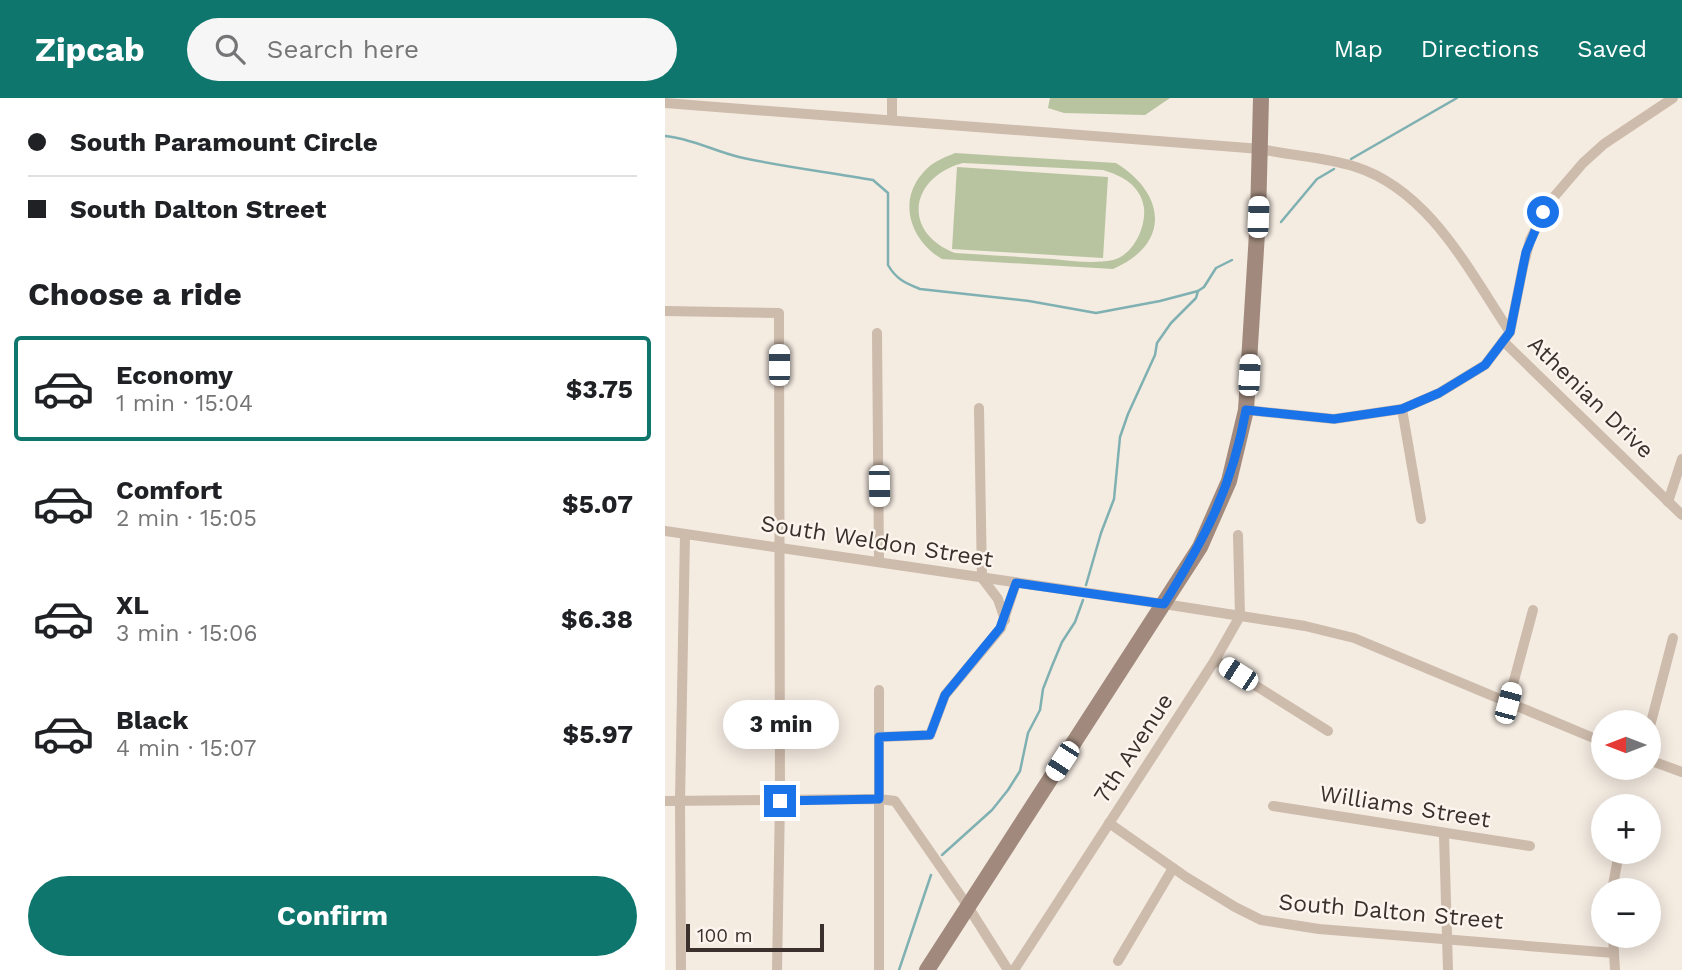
<!DOCTYPE html>
<meta charset="utf-8">
<style>
:root{--surface:#fff;--page:#f6f6f6;--text:#202124;--muted:#757577;--line:#e0e0e0;--accent:#0f766e}
body{margin:0;font-family:"Work Sans",sans-serif;background:var(--page);color:var(--text);height:100vh;display:flex;flex-direction:column;font-size:26px;white-space:nowrap}
*{box-sizing:border-box;margin:0}
p{font-size:23px;color:var(--muted)}
.icon{flex:none;width:38px;height:38px;fill:none;stroke:currentColor;stroke-width:2;stroke-linecap:round;stroke-linejoin:round}
.map{position:relative;flex:1;overflow:hidden}
.panel{display:flex;flex-direction:column;background:var(--surface);width:665px}
.panel>*{flex:none}
.banner{display:grid;align-content:center;height:154px;padding:0 28px;background:var(--surface)}
.needle{width:46px;rotate:270deg}
.tools{position:absolute;left:926px;top:612px;display:grid;gap:14px}
.tools a{display:grid;place-items:center;width:70px;height:70px;border-radius:50%;background:var(--surface);box-shadow:0 4px 18px #0003;font-size:35px}
.scale{position:absolute;left:21px;bottom:18px;width:138px;box-sizing:border-box;padding-left:7px;border:4px solid #3b302b;border-top:0;font-size:19px;line-height:24px;white-space:nowrap;color:#3b302b;-webkit-text-stroke:5px #fbf5ee;paint-order:stroke}
.end{position:absolute;width:32px;height:32px;margin:-16px;border:9px solid #1a73e8;background:#fff;box-shadow:0 0 0 4px #fff}
.from{border-radius:50%}
.bubble{position:absolute;height:49px;border-radius:24px;background:var(--surface);box-shadow:0 4px 18px #0003;font-size:23px;font-weight:700;line-height:49px;text-align:center}
.car{position:absolute;width:21px;height:42px;margin:-21px -10px;border-radius:9px;box-shadow:0 0 5px 2px #0007;background:linear-gradient(#fff 24%,#345 0 40%,#fff 0 76%,#345 0 86%,#fff 0)}
.banner b{display:flex;align-items:center;gap:24px;height:66px;font-size:26px}
.banner b+b{border-top:2px solid var(--line)}
.banner i{width:18px;height:18px;background:var(--text)}
ul{padding:0;list-style:none}
li{display:flex;align-items:center;gap:21px;height:105px;margin:0 14px 10px;padding:0 14px;border:4px solid transparent;border-radius:7px}
li div{flex:1}
li b{display:block;font-size:26px}
li em{font-style:normal;font-weight:700}
li.current{border-color:var(--accent)}
li>.icon{width:63px;height:63px;stroke-width:1.5}
h2{padding:0 28px;font-size:32px;line-height:84px}
.action{display:flex;gap:14px;margin-top:auto;padding:14px 28px}
.action a{flex:1;height:80px;border-radius:42px;background:var(--accent);color:#fff;font-size:28px;font-weight:700;line-height:80px;text-align:center}
header{display:flex;align-items:center;gap:42px;box-sizing:border-box;height:98px;padding:0 35px;background:var(--accent);color:#fff}
header strong{font-size:33px}
nav{display:flex;gap:38px;margin-inline-start:auto;font-size:24px}
.search{width:490px;height:63px;background:var(--page);display:flex;align-items:center;gap:18px;box-sizing:border-box;padding:0 24px;border-radius:38px;color:var(--muted);font-size:26px}
main{display:flex;flex:1;min-height:0}
.map>svg:first-child{display:block}
.green{fill:#b8c4a0;fill-rule:evenodd}
.lines{fill:none;stroke-linecap:round;stroke-linejoin:round}
.stream{stroke:#7fb0b2;stroke-width:2.5}
.minor{stroke:#cdbbac;stroke-width:10}
.secondary{stroke:#a18a7d;stroke-width:16}
.route{stroke:#1a73e8;stroke-width:9}
.labels{text-anchor:middle;stroke-width:5;stroke-linejoin:round;paint-order:stroke}
.street-label{font-size:23px;fill:#3b302b;stroke:#fbf5ee}
</style>
<header>
<strong>Zipcab</strong>
<div class="search"><svg class="icon" aria-label="search" viewBox="0 0 24 24"><circle cx="10" cy="10" r="6"/><path d="M15 15l6 6"/></svg>Search here</div>
<nav><a>Map</a><a>Directions</a><a>Saved</a></nav>
</header>
<main>
<section class="panel">
<div class="banner">
<b><i class="from"></i>South Paramount Circle</b>
<b><i></i>South Dalton Street</b>
</div>
<h2>Choose a ride</h2>
<ul>
<li class="current"><svg class="icon" aria-label="car" viewBox="0 0 24 24"><path d="M5 17H2v-5l4-1 3-4h7l3 4 3 1v5h-3M9 17h6M6 11h13"/><circle cx="7" cy="17" r="2"/><circle cx="17" cy="17" r="2"/></svg><div><b>Economy</b><p>1 min · 15:04</p></div><em>$3.75</em></li>
<li><svg class="icon" aria-label="car" viewBox="0 0 24 24"><path d="M5 17H2v-5l4-1 3-4h7l3 4 3 1v5h-3M9 17h6M6 11h13"/><circle cx="7" cy="17" r="2"/><circle cx="17" cy="17" r="2"/></svg><div><b>Comfort</b><p>2 min · 15:05</p></div><em>$5.07</em></li>
<li><svg class="icon" aria-label="car" viewBox="0 0 24 24"><path d="M5 17H2v-5l4-1 3-4h7l3 4 3 1v5h-3M9 17h6M6 11h13"/><circle cx="7" cy="17" r="2"/><circle cx="17" cy="17" r="2"/></svg><div><b>XL</b><p>3 min · 15:06</p></div><em>$6.38</em></li>
<li><svg class="icon" aria-label="car" viewBox="0 0 24 24"><path d="M5 17H2v-5l4-1 3-4h7l3 4 3 1v5h-3M9 17h6M6 11h13"/><circle cx="7" cy="17" r="2"/><circle cx="17" cy="17" r="2"/></svg><div><b>Black</b><p>4 min · 15:07</p></div><em>$5.97</em></li>
</ul>
<div class="action"><a>Confirm</a></div>
</section>
<div class="map">
<svg width="1017" height="872" viewBox="0 0 1017 872">
<rect width="100%" height="100%" fill="#f4ebe1"/>
<g class="green">
<path d="M385,0H505L480,17L399,15L383,10Z"/>
<path d="M290,55L451,65C501,96 506,146 448,171L277,161C247,144 232,105 257,76C265,65 278,60 290,55ZM298,65L438,72C458,78 476,88 479,110C481,130 468,157 448,162C428,166 407,163 388,161C355,159 323,157 290,155C236,134 245,79 298,65Z"/>
<path d="M292,69L443,79L438,160L287,151Z"/>
</g>
<g class="lines">
<g class="stream">
<path d="M0,38C25,40 49,53 74,59C118,69 164,74 208,82L223,95V167C231,181 240,185 255,191L364,203L431,215L495,203L533,193"/>
<path d="M686,61L792,0"/>
<path d="M616,124L652,81L669,71"/>
<path d="M421,487L436,435L449,401L455,339L463,316L490,257L492,245L506,225L531,200L533,193L539,189L551,170L567,162"/>
<path d="M277,757L327,712L343,692L355,673L363,635L375,612L378,591L387,568L397,544L410,524L418,502"/>
<path d="M234,872L266,777"/>
</g>
<g class="minor">
<path d="M227,0V22"/>
<path d="M0,5L596,51C627,58 661,59 691,69C765,93 804,173 845,234"/>
<path d="M0,213L114,215L115,703L112,872"/>
<path d="M212,235L214,464"/>
<path d="M838,243L1017,417"/>
<path d="M314,310L317,480L333,501L340,522"/>
<path d="M737,311L756,421"/>
<path d="M581,312L669,321L737,311L774,295L820,267L845,234L858,169L865,142L879,114L888,100L918,65L939,46L1008,0"/>
<path d="M1003,404L1017,361"/>
<path d="M0,433L499,506L640,528L689,540L938,644"/>
<path d="M550,562L663,633"/>
<path d="M843,605L868,512"/>
<path d="M984,632L1008,540"/>
<path d="M214,639L265,637L280,597L336,530L351,485"/>
<path d="M984,662L1017,674"/>
<path d="M0,703L214,701L230,703L302,807L343,872"/>
<path d="M608,708L865,748"/>
<path d="M444,725L521,779L570,809L596,822L654,831L949,855"/>
<path d="M779,737L783,872"/>
<path d="M947,793L954,754"/>
<path d="M948,838L950,872"/>
<path d="M453,863L508,770"/>
<path d="M16,872L15,703L20,436"/>
<path d="M214,872V592"/>
<path d="M349,872L550,562L575,518L573,437"/>
</g>
<path class="secondary" d="M262,872L535,449L564,383L581,312L593,119L596,0"/>
</g>
<g class="lines">
<path class="route" d="M115,703L214,701V639L265,637L280,597L335,530L351,485L499,506C540,440 567,390 581,312L669,321L737,311L774,295L820,267L845,234L861,154L878,114"/>
</g>
<g class="labels">
<g class="street-label">
<text transform="translate(926 299) rotate(44)" y="8">Athenian Drive</text>
<text transform="translate(212 443) rotate(9)" y="8">South Weldon Street</text>
<text transform="translate(468 650) rotate(-57)" y="8">7th Avenue</text>
<text transform="translate(740 708) rotate(9)" y="8">Williams Street</text>
<text transform="translate(726 813) rotate(5)" y="8">South Dalton Street</text>
</g>
</g>
</svg>
<div class="tools">
<a><svg class="needle" viewBox="-14 -14 28 28"><path d="M0-13l5 13h-10z" fill="#e53935"/><path d="M0 13l5-13h-10z" fill="#757577"/></svg></a>
<a>+</a>
<a>−</a>
</div>
<div class="scale">100 m</div>
<i class="end from" style="left:878px;top:114px"></i>
<i class="end" style="left:115px;top:703px"></i>
<div class="bubble" style="left:58px;top:602px;width:116px">3 min</div>
<i class="car" style="left:593px;top:119px;rotate:2deg"></i>
<i class="car" style="left:114px;top:267px;rotate:0deg"></i>
<i class="car" style="left:584px;top:277px;rotate:3deg"></i>
<i class="car" style="left:214px;top:388px;rotate:179deg"></i>
<i class="car" style="left:573px;top:576px;rotate:303deg"></i>
<i class="car" style="left:843px;top:605px;rotate:15deg"></i>
<i class="car" style="left:397px;top:663px;rotate:213deg"></i>
</div>
</main>
